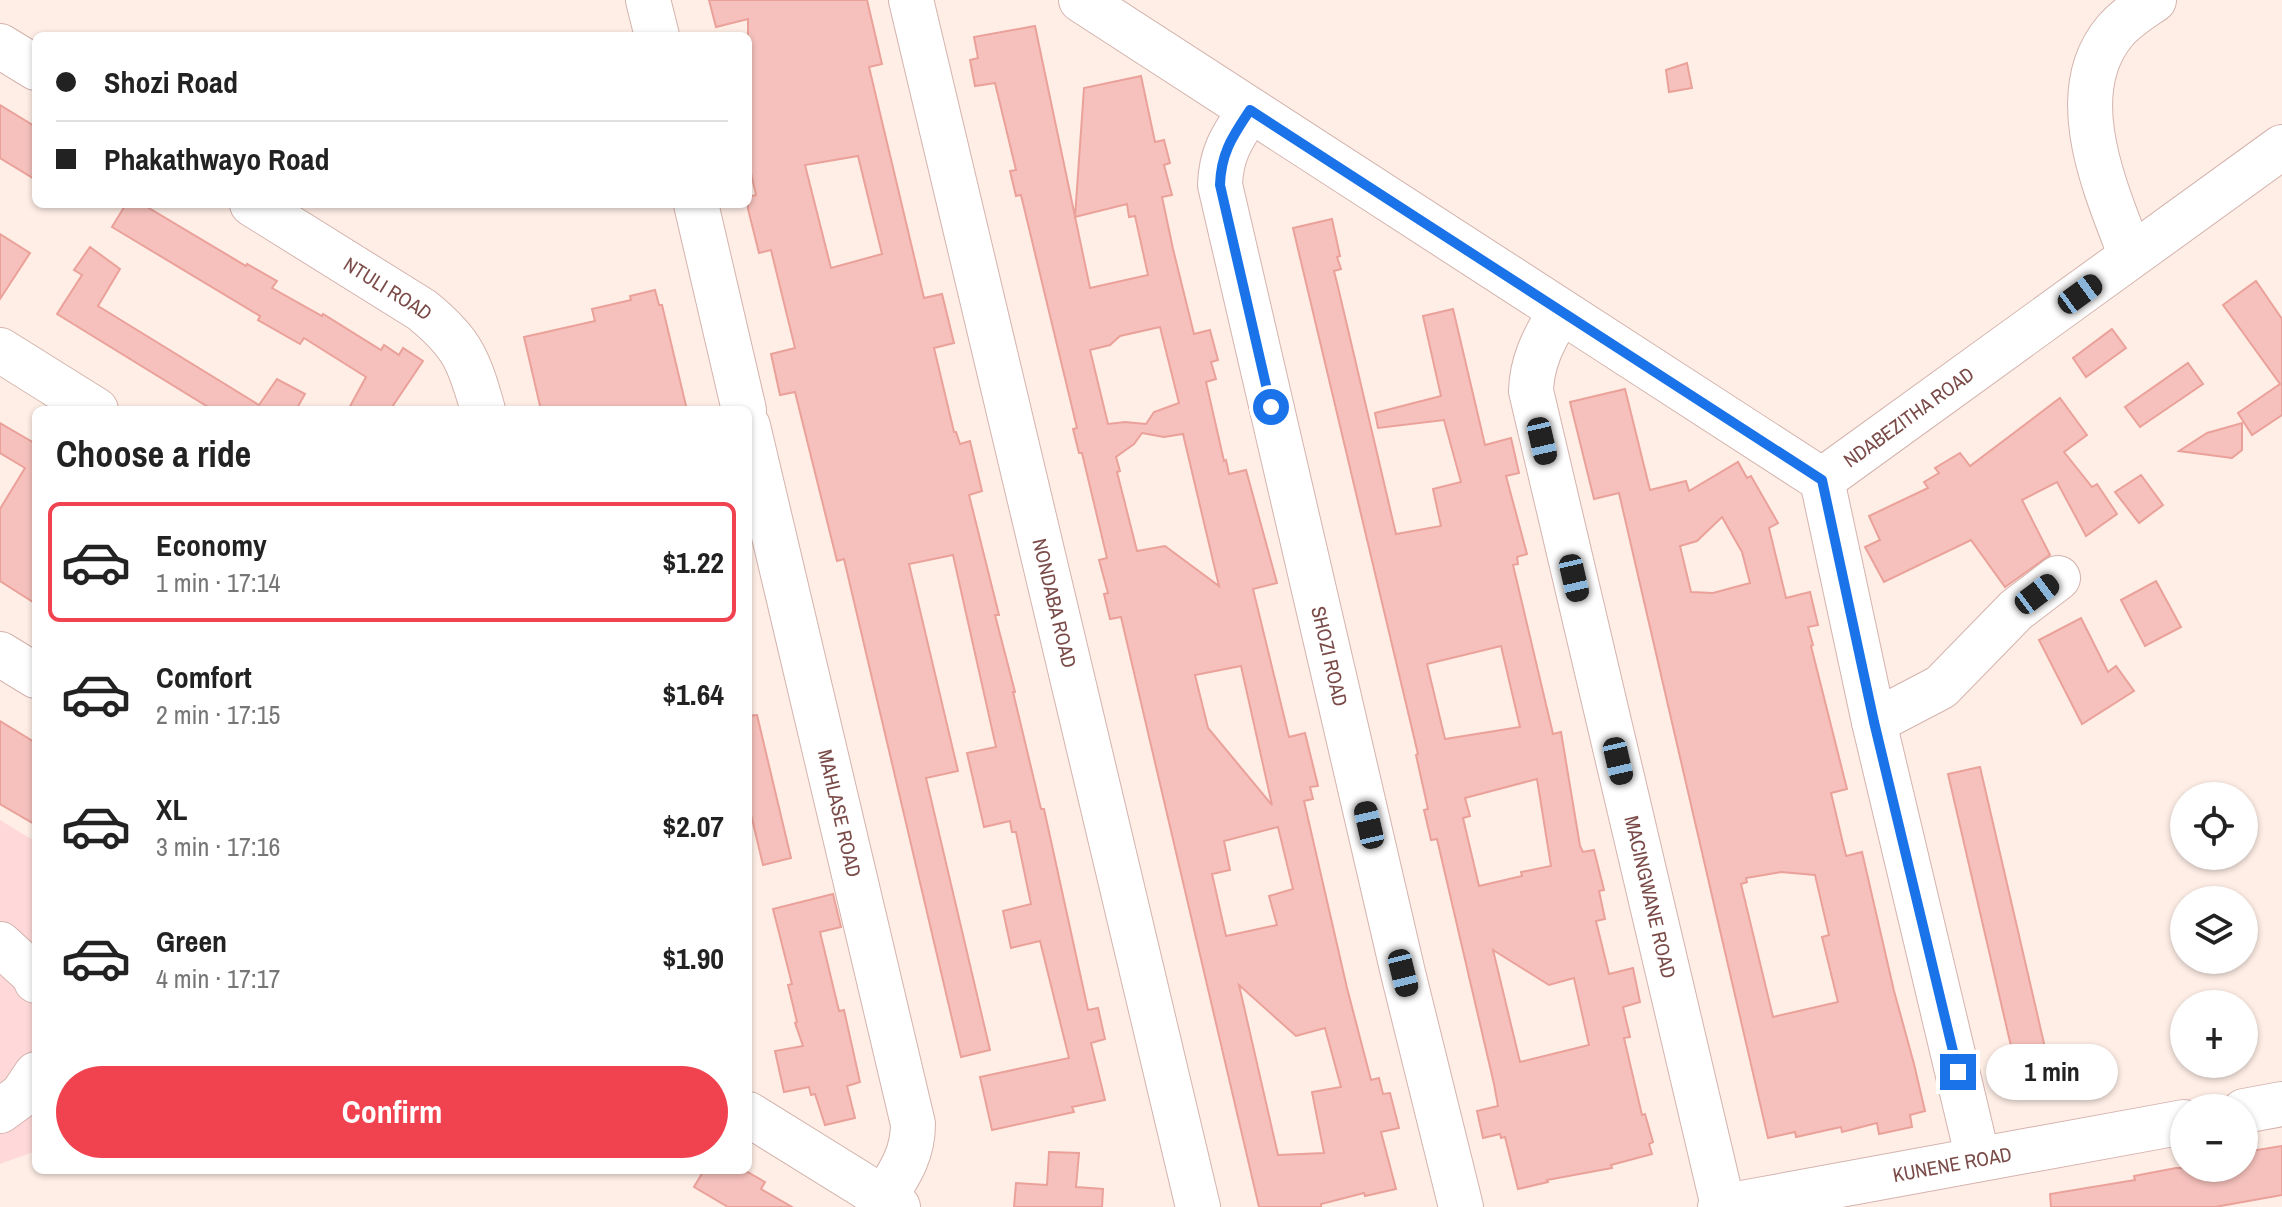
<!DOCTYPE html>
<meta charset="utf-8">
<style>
:root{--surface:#fff;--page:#f2f2f2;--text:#222;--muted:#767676;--line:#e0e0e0;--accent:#f1424f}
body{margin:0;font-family:"Archivo Narrow",sans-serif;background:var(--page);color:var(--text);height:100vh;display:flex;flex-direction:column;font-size:30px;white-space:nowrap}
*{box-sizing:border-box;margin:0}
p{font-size:26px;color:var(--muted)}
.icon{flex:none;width:44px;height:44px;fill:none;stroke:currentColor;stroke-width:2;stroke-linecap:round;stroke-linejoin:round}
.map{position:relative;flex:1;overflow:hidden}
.details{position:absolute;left:32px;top:406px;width:720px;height:768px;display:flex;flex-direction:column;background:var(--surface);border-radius:12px;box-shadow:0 2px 6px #0004}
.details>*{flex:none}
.banner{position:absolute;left:32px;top:32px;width:720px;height:176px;border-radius:12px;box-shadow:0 2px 6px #0004;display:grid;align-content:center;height:176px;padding:0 24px;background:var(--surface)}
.buttons{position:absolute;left:2170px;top:782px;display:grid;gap:16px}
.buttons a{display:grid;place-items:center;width:88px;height:88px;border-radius:50%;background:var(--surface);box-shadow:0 2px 6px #0004;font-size:40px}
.end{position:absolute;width:36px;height:36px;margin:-18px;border:10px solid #1a73e8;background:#fff;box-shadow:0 0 0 4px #fff}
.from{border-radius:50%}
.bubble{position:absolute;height:56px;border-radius:28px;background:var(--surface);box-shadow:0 2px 6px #0004;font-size:26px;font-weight:700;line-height:56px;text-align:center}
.car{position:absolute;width:24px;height:48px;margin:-24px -12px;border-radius:10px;box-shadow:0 0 6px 2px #0007;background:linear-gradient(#222 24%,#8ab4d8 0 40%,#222 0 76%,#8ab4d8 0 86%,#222 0)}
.banner b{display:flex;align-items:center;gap:28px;height:76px;font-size:30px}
.banner b+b{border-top:2px solid var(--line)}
.banner i{width:20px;height:20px;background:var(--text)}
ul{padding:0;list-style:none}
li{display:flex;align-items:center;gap:24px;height:120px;margin:0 16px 12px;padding:0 8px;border:4px solid transparent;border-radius:12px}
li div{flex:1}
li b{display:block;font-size:30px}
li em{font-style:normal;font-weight:700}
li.selected{border-color:var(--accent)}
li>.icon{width:72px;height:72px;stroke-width:1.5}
h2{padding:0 24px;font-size:36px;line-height:96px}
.button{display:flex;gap:16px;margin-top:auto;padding:16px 24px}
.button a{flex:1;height:92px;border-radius:48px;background:var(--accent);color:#fff;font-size:32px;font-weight:700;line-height:92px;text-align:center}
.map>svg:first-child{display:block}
.commercial{fill:#ffd9d9}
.building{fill:#f6c1bc;stroke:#eaa19a;stroke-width:2;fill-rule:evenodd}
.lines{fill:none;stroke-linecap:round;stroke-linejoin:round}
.minor-casing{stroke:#d4b3ad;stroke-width:46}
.minor{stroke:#fff;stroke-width:44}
.route{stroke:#1a73e8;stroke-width:10}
.labels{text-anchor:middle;stroke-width:8;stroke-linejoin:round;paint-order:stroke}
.street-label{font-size:20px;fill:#7a4b48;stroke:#fff3ee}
</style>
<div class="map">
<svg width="2282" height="1207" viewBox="0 0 2282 1207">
<rect width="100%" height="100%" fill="#feeee6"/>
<path class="commercial" d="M0,820L36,842V1151L0,1164Z"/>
<g class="building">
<path d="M709,0H867L882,64L869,67L924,298L942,294L954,343L934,348L954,432H956L960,444L970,441L982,491L969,495L999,615H995L1015,692H1013L1041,809H1044L1088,1010L1098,1008L1105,1039L1091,1043L1105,1100L1072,1107L1074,1112L992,1130L980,1077L1069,1058L1040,941L1011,948L1003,911L1031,904L1016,832H1012L1010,821L984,827L967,753L996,747L953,555L909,564L958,771L926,778L990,1050L961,1057L844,559L837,561L795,392L780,395L771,354L795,348L771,250L759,253L748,209V197L756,195L748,160V19L716,27ZM858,156L882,254L831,268L805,165Z"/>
<path d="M1035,26L1090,288L1148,275L1135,216L1129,217L1127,204L1075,217L1084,88L1141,76L1155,142L1164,140L1170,163L1164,165L1172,195L1162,197L1173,249L1194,334L1210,330L1218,360L1211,362L1216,379L1206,382L1224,461L1226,460L1229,474L1246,470L1277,583L1253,589L1289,737L1305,733L1318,786L1310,787L1313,799L1304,801L1347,988L1371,1080L1379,1078L1383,1094L1390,1093L1399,1128L1381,1132L1396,1189L1365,1196L1364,1193L1321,1204V1207H1259L1121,617L1110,619L1104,594L1108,593L1099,560L1107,558L1082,453H1079L1073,429L1077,428L1021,195L1016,196L1010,171L1016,170L995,83L975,86L970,60L978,58L974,37ZM1160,327L1179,403L1154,412L1146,424L1125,422L1108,424L1090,350L1110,345L1120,336ZM1142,433L1164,437L1183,434L1219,586L1165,546L1137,551L1117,472L1120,471L1116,457L1134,444ZM1241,666L1272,805L1208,728L1195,675ZM1278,827L1293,889L1269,896L1277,925L1226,936L1212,874L1230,870L1224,841ZM1239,985L1296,1036L1325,1028L1341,1087L1312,1092L1324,1153L1278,1155Z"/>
<path d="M1687,63L1692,88L1669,92L1666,70Z"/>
<path d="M0,105L36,127V180L0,158Z"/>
<path d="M126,204H142L246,266L247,264L277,281L272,288L322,316L323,314L381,350L384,345L399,355L403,348L423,361L390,410H348L366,377L304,338L300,344L258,320L260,316L112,227Z"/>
<path d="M1332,219L1340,256L1337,257L1341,269L1334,271L1338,287L1396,534L1441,526L1433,489L1461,482L1444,420L1378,428L1375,413L1441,396L1423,316L1453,309L1485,445L1511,438L1519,473L1506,476L1527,554L1517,557L1518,564L1513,565L1553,734L1561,732L1580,846L1583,852L1594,850L1604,890L1599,891L1605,919L1596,921L1609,974L1633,968L1640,1002L1623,1007L1630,1037L1624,1038L1642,1115L1645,1114L1653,1142L1649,1144L1652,1154L1611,1165L1612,1168L1547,1180L1548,1182L1518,1189L1505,1137L1501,1138L1500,1134L1483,1138L1477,1111L1498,1106L1494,1084L1437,839L1431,840L1424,810L1428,809L1416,755L1418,754L1293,228ZM1501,646L1520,727L1445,739L1427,664ZM1537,779L1551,866L1521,872L1522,876L1479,886L1463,818L1470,816L1465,798ZM1493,950L1549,985L1574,978L1589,1045L1520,1062Z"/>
<path d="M0,234L30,253L0,299Z"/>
<path d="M90,247L120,269L98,306L259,405L277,379L305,394L296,410H213L57,314L82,275L74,270Z"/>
<path d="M2256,281L2282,319V415L2252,435L2238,413L2280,384L2223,305Z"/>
<path d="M655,290L659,305H662L687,410H541L524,337L595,321L592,309L631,300L630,296Z"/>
<path d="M2112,329L2126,348L2086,377L2073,358Z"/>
<path d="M2188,363L2203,384L2140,427L2125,407Z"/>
<path d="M1625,389L1650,490L1686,481L1689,491L1738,462L1747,478L1751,476L1778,523L1769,528L1786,598L1810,592L1818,625L1808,627L1813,645L1811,646L1847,789L1831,793L1846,856L1862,852L1894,991L1914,1064L1925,1111L1910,1115L1912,1127L1879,1134L1877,1123L1842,1132L1841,1127L1796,1137L1795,1132L1768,1138L1619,493L1594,499L1570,402ZM1722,517L1742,552L1750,583L1713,593L1691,592L1680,546L1697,541ZM1781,872L1815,875L1829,935L1822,937L1838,1002L1773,1017L1741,884L1747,882L1746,878Z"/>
<path d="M2060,398L2087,435L2064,452L2092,487L2097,484L2117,514L2086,536L2057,482L2022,500L2050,555L2005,587L1971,540L1884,582L1865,547L1880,540L1869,516L1928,488L1924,482L1939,473L1935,468L1960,453L1970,466Z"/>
<path d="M0,423L36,444V604L0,581V509L25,468L0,453Z"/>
<path d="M2242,423V450L2232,458L2179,451L2207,433Z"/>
<path d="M2141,475L2163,505L2139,523L2115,492Z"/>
<path d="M2156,581L2181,627L2145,646L2121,600Z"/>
<path d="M2081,618L2108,672L2116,666L2134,691L2082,724L2039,640Z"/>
<path d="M757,715L791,858L763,865L748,802V716Z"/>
<path d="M0,721L36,743V825L0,804Z"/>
<path d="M1980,767L2052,1078L2020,1085L1948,774Z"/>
<path d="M833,894L841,927L820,932L839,1011L844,1010L860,1082L847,1086L855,1118L825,1125L815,1094L811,1095L809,1087L784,1092L775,1051L803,1046L795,1023L797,1022L788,985L792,984L773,909Z"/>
<path d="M2282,1146V1195L2215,1207H2051L2050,1194L2135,1180L2134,1176L2176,1168H2244V1152Z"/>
<path d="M1049,1152L1079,1153L1076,1187L1103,1189L1102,1207H1014L1016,1183L1047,1185Z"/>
<path d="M704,1170H744L765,1182L761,1189L792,1207H728L694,1187Z"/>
</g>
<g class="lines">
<defs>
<g id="minor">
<path d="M648,0L657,36"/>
<path id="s1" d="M911,0L1198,1207"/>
<path id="s2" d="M1081,0L1822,480L2282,147"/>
<path d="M0,46L36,68"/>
<path id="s3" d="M1250,110C1233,136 1221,152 1220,185L1403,973L1461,1207"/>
<path id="s4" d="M252,204L422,310C463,343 469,361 483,410"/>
<path d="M696,204L744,410"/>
<path d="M2131,256C2106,190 2062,94 2115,31C2126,18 2141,9 2154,0"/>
<path id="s5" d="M1560,311C1545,338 1532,359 1531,391L1723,1206"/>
<path d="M0,350L96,410"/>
<path id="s6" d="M748,426L913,1124C913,1154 900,1173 884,1198"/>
<path d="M1822,480L1874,722L1978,1159"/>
<path d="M0,654L36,676"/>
<path d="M1874,722L1941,687L2016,610L2058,578"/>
<path d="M0,944L34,975L36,981"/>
<path d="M0,1111L22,1095L36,1074"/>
<path d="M2244,1111L2282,1104"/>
<path d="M748,1114L898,1207"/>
<path id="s7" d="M1720,1207L2184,1122"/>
</g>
</defs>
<use href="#minor" class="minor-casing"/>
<use href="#minor" class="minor"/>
</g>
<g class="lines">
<path class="route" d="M1271,407L1220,185C1221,152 1233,136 1250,110L1822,480L1874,722L1958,1072"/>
</g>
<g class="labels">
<g class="street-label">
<text dy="7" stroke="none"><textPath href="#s4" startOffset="160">NTULI ROAD</textPath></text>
<text dy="7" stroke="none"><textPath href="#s2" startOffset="990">NDABEZITHA ROAD</textPath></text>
<text dy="7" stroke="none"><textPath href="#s1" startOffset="620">NONDABA ROAD</textPath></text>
<text dy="7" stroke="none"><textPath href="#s3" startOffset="566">SHOZI ROAD</textPath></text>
<text dy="7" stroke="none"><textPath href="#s6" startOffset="398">MAHLASE ROAD</textPath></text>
<text dy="7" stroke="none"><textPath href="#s5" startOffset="606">MACINGWANE ROAD</textPath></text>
<text dy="7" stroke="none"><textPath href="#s7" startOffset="236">KUNENE ROAD</textPath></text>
</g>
</g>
</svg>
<div class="buttons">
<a><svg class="icon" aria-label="locate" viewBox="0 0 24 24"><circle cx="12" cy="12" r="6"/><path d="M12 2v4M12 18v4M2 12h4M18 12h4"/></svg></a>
<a><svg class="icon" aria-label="layers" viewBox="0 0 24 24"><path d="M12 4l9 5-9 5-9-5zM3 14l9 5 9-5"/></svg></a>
<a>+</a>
<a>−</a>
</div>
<i class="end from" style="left:1271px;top:407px"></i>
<i class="end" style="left:1958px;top:1072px"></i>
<div class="bubble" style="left:1986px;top:1044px;width:132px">1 min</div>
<i class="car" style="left:2080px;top:294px;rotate:54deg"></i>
<i class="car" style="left:1542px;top:441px;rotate:167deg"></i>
<i class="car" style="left:1574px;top:578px;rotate:167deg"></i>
<i class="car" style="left:2037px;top:594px;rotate:53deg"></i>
<i class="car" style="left:1618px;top:761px;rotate:167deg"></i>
<i class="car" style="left:1369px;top:825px;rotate:347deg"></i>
<i class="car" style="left:1403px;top:973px;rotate:166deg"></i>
<div class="banner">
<b><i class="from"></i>Shozi Road</b>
<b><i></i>Phakathwayo Road</b>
</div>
<section class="details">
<h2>Choose a ride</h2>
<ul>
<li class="selected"><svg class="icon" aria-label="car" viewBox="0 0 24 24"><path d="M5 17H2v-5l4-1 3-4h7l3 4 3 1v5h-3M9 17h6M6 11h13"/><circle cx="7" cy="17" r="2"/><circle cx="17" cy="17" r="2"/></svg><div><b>Economy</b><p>1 min · 17:14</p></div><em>$1.22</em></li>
<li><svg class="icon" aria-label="car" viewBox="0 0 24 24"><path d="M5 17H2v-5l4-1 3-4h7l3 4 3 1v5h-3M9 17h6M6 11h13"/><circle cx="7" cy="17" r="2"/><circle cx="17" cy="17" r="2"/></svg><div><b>Comfort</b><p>2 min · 17:15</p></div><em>$1.64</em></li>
<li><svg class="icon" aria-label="car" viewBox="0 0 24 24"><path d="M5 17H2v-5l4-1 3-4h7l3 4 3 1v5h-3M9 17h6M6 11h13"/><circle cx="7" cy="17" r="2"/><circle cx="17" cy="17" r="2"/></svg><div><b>XL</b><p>3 min · 17:16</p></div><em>$2.07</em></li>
<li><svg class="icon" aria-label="car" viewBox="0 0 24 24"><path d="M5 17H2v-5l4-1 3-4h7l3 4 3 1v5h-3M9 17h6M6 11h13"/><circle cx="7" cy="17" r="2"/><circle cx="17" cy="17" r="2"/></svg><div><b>Green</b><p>4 min · 17:17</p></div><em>$1.90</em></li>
</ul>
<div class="button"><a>Confirm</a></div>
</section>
</div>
